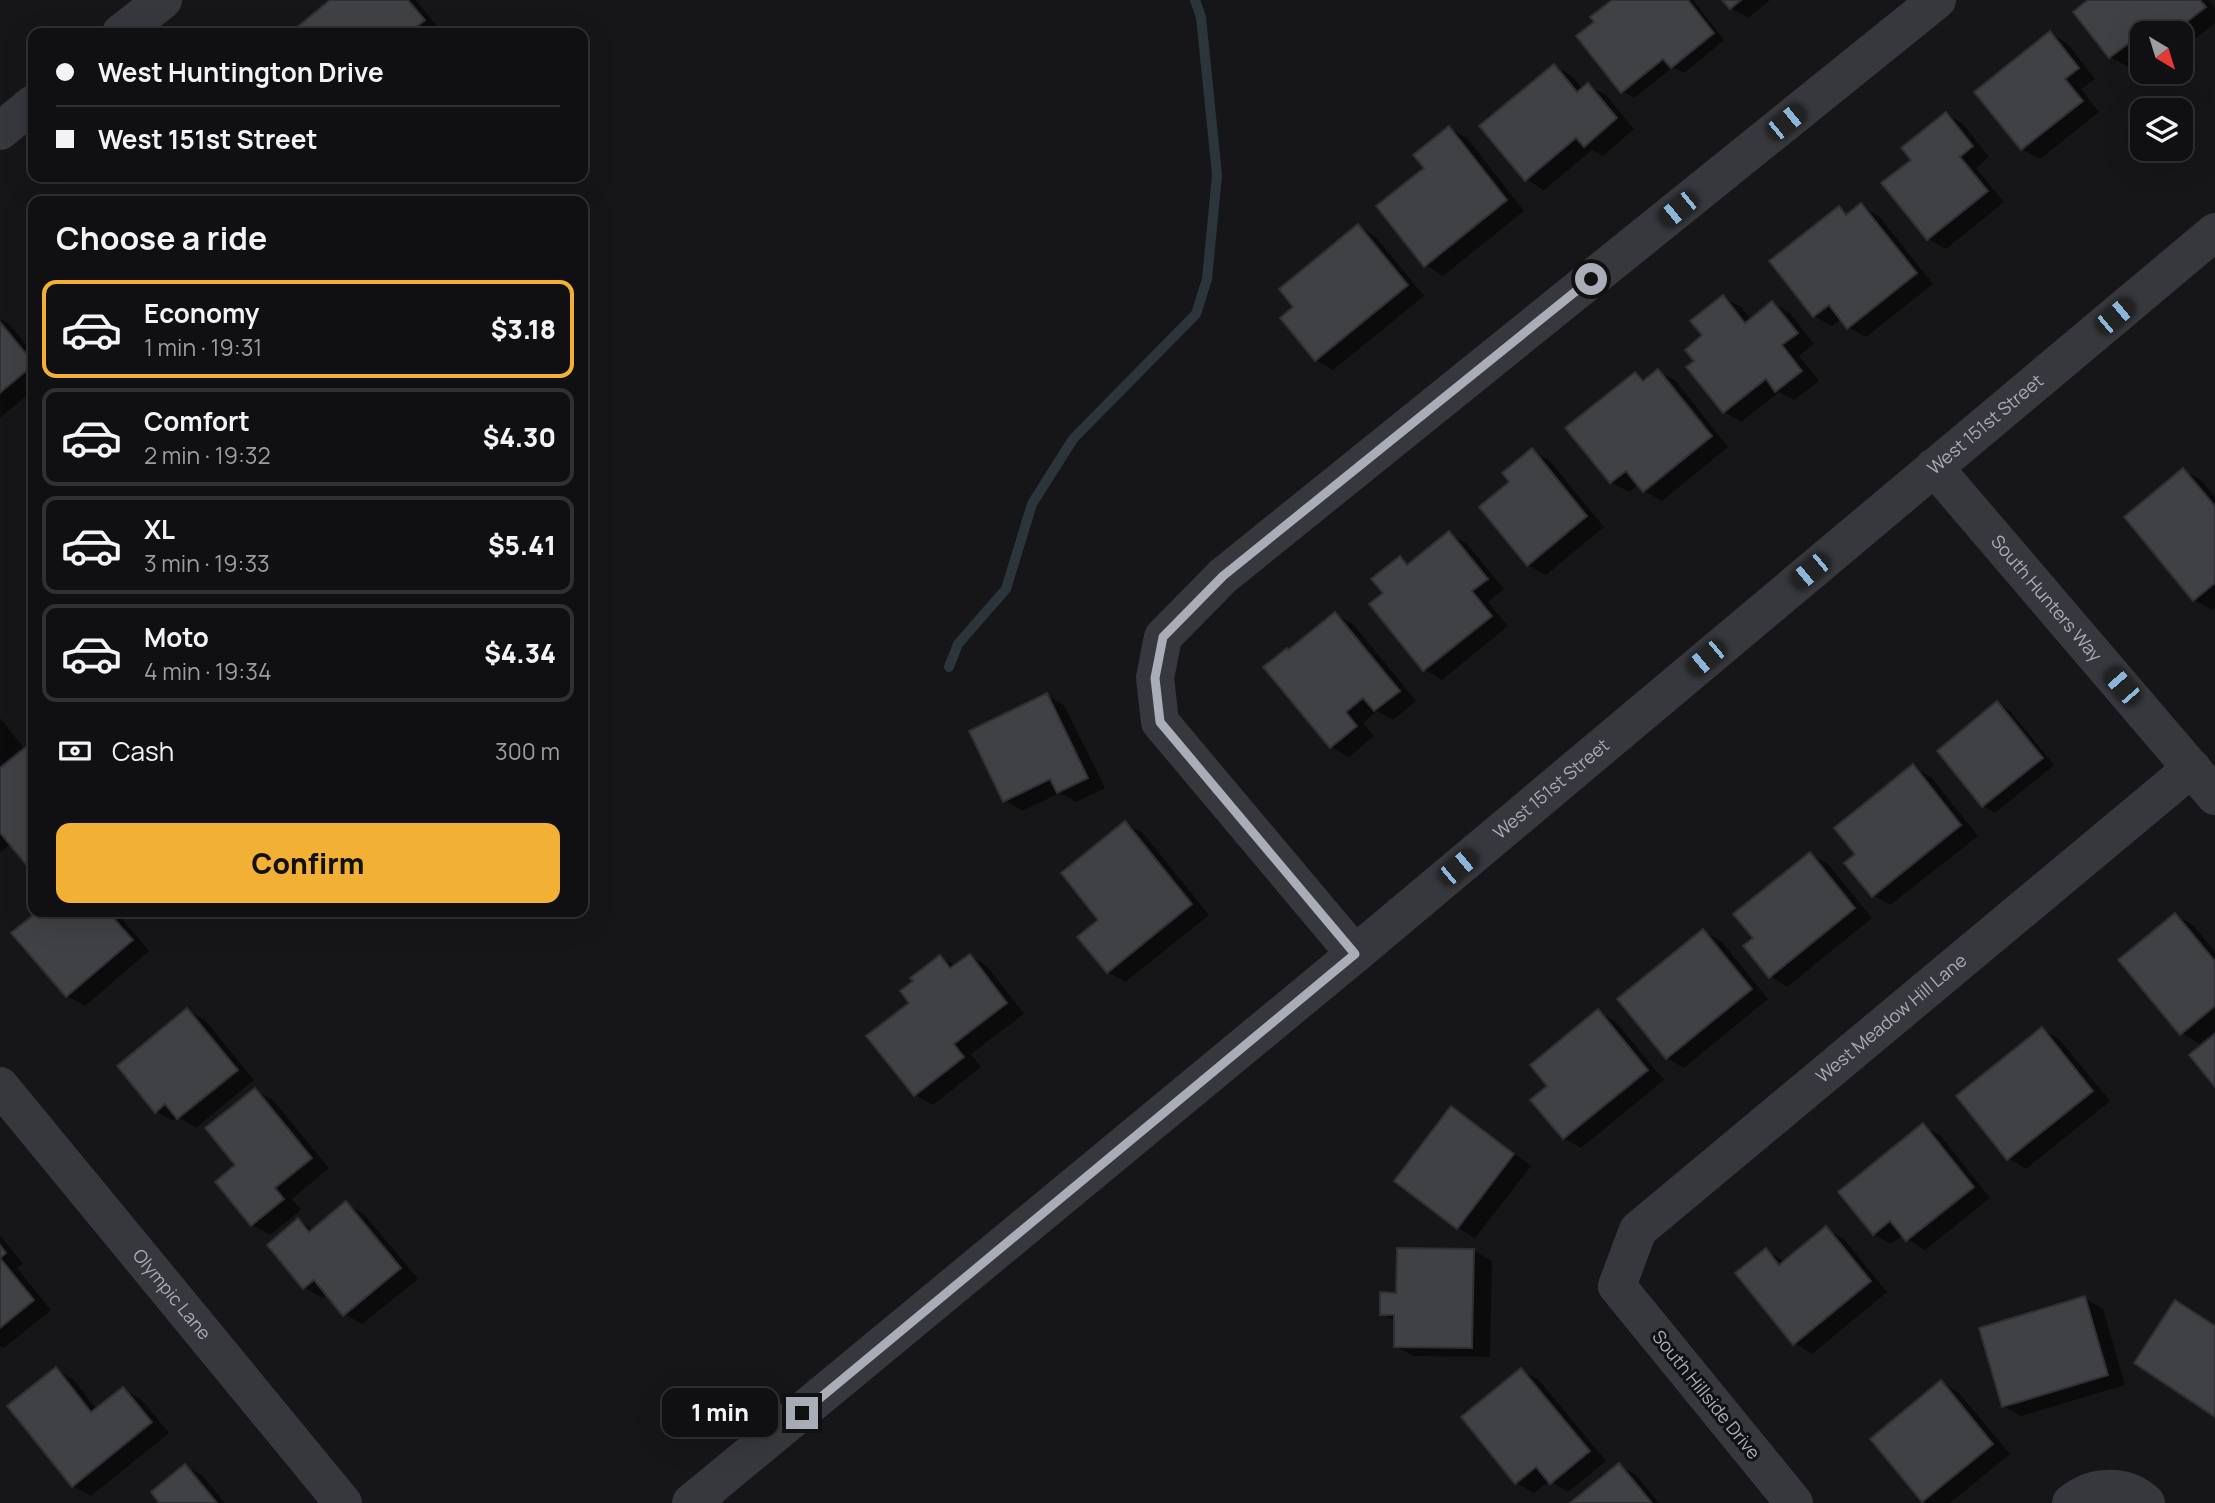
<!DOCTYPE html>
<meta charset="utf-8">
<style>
:root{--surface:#101012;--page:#1e1e20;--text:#f1f3f6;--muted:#9c9d9f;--line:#303032;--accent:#f2b134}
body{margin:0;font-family:Manrope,sans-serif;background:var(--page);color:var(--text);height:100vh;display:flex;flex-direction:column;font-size:26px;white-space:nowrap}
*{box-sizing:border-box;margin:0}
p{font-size:23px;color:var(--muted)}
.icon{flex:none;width:38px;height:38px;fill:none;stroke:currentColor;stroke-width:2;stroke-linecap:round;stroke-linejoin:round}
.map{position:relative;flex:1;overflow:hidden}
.side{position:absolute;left:28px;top:196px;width:560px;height:721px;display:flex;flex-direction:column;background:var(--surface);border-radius:14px;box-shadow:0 7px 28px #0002,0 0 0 2px var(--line)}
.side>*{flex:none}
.banner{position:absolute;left:28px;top:28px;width:560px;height:154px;border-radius:14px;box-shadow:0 7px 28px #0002,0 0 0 2px var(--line);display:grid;align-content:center;height:154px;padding:0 28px;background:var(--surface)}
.needle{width:46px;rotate:142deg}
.tools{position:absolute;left:2130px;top:21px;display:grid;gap:14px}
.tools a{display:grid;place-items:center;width:63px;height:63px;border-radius:14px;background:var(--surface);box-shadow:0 7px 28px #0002,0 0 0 2px var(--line);font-size:35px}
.end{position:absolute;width:32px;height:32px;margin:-16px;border:9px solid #a8adb8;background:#111;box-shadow:0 0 0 4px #111}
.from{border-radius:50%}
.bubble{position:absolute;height:49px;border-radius:14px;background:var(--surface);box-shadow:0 7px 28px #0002,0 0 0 2px var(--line);font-size:23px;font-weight:800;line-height:49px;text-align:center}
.car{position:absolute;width:21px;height:42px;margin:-21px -10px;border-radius:9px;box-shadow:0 0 5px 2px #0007;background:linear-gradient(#222 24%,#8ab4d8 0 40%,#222 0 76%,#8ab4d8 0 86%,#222 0)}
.banner b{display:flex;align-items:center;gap:24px;height:66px;font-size:26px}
.banner b+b{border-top:2px solid var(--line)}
.banner i{width:18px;height:18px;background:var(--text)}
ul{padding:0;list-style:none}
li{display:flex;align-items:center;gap:21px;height:98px;margin:0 14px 10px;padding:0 14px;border:4px solid var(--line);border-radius:14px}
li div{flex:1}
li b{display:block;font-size:26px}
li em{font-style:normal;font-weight:800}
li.current{border-color:var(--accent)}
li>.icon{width:63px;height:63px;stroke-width:1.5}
h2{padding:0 28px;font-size:32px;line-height:84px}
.pay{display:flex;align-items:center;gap:18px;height:77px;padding:0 28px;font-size:26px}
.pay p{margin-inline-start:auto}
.cta{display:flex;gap:14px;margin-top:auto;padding:14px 28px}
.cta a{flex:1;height:80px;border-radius:14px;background:var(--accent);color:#111;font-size:28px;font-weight:800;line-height:80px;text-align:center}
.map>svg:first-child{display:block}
.shadow{fill:#0007}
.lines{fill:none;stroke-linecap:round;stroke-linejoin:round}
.stream{stroke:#2c353c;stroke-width:10}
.building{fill:#404145;stroke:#303034;stroke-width:2}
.minor{stroke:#37383d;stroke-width:38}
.tertiary{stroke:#37383d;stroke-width:38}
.route{stroke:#a8adb8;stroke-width:9}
.labels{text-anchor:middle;stroke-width:6;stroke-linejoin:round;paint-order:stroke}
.street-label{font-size:18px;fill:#a8adb8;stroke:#111113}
</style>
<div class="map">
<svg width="2215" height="1503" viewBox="0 0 2215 1503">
<rect width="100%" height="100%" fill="#161618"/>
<g class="shadow">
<path d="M333,0H416L441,31L438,33H292Z"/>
<path d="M1615,0H1693L1724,40L1684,73L1673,67L1634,98L1622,91L1597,22Z"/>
<path d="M1724,0H1770L1748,18L1731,8Z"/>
<path d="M2091,0H2208L2215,8V23L2180,51V33H2142V59L2140,58L2128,67L2110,57Z"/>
<path d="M2050,33L2068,44L2095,79L2081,89L2099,112L2040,159L2022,149Z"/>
<path d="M1555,66L1572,76L1583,89L1588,85L1606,95L1634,129L1603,156L1592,150L1544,190L1526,179Z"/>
<path d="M1946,114L1963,124L1989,157L1976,168L2004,202L1946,249L1928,239L1913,161Z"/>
<path d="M1449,128L1467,138L1524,211L1443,276L1425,265Z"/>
<path d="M1861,206L1879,216L1933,284L1866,337L1848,327L1842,319L1832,326L1814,316L1839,209L1849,215Z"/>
<path d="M1358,226L1376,237L1424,296L1333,370L1316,360L1295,307Z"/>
<path d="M1723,297L1741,307L1751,320L1772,303L1790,313L1814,344L1799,356L1819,381L1794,400L1779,392L1741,422L1724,412L1697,361Z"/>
<path d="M0,319L9,324L33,353V390L0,418Z"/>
<path d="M1658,371L1676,381L1728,447L1662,501L1644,491L1639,484L1629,492L1611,482L1636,374L1647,380Z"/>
<path d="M1532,450L1550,461L1604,527L1546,575L1528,565L1511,483Z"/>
<path d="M2183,470L2201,480L2215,497V607L2212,610L2194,600Z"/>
<path d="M1449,534L1467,544L1504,589L1488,602L1508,626L1442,680L1424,669L1385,594L1400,559L1410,565Z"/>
<path d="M1335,614L1353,624L1416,701L1393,720L1377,711L1363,723L1374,736L1349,757L1331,747L1289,651Z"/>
<path d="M1046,695L1064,705L1105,788L1076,802L1060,793L1022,811L1004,800Z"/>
<path d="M1997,703L2009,710L2054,765L1995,813L1983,806Z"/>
<path d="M0,718L23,747L0,766Z"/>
<path d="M31,745L33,746V870L11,844L0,853V771Z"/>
<path d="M1914,767L1931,777L1978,836L1890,905L1873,895L1858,854Z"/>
<path d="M1125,823L1143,833L1209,915L1125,982L1108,972L1101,920Z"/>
<path d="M1810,854L1828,864L1872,918L1787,987L1770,976L1756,938Z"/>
<path d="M40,912H116L149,951L85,1006L67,996L14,933Z"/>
<path d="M2175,915L2193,925L2215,952V1031L2199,1044L2182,1033Z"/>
<path d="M1703,931L1721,941L1768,999L1684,1068L1667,1058Z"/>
<path d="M970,956L987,966L1024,1014L971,1054L981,1067L933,1105L915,1095L912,1003L940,957L956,966Z"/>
<path d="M187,1010L205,1020L254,1080L196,1128L178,1117L173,1121L156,1111Z"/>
<path d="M1598,1012L1616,1022L1664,1080L1581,1148L1564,1138L1550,1086Z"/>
<path d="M2042,1029L2060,1040L2110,1101L2026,1169L2008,1158Z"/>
<path d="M255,1090L273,1100L329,1168L292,1199L301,1210L270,1235L252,1225L217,1182L238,1165Z"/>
<path d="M1452,1109L1470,1119L1531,1166L1475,1238L1458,1228Z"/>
<path d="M1923,1126L1941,1136L1990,1198L1925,1250L1907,1239L1903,1235L1891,1244L1874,1234Z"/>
<path d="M346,1204L364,1214L418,1279L362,1324L344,1314L327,1293L322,1298L304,1287L298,1220L314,1230Z"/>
<path d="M1826,1229L1844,1239L1887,1292L1812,1354L1794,1343L1766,1250L1785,1262Z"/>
<path d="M0,1235L23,1264L17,1268L51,1310L4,1348L0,1346Z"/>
<path d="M1474,1251L1492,1261L1490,1357L1413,1356L1396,1346V1322L1382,1314L1397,1295Z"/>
<path d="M2085,1298L2103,1309L2125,1385L2021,1416L2004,1406Z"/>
<path d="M56,1370L74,1380L97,1410L123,1389L141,1399L169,1433L91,1496L73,1486Z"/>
<path d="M1521,1370L1539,1380L1606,1461L1568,1492L1549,1481L1534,1493L1516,1483L1463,1418Z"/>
<path d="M1942,1382L1959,1393L2010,1454L1950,1503H1927L1923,1501Z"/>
<path d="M1619,1465L1636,1475L1659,1503H1573Z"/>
<path d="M185,1466L203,1476L225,1503H162Z"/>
</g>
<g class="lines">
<path class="stream" d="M949,667L958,644L1006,589L1032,504L1073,439L1196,314L1207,279L1217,175L1201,17L1195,0"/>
</g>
<g class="building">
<path d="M330,0H408L425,20L409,33H290Z"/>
<path d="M1612,0H1688L1714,33L1671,68L1663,59L1621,93L1576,36L1594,22L1590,17Z"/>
<path d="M1722,0H1741L1730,9Z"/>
<path d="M2088,0H2200L2206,7L2172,33H2142V58L2140,60L2128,44L2109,58L2073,12Z"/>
<path d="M2050,31L2079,68L2065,79L2083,101L2021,150L1974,92Z"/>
<path d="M1554,64L1577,92L1588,83L1617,118L1584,147L1576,138L1525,181L1479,126Z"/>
<path d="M1946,112L1973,146L1960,157L1988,191L1927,240L1881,183L1911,160L1901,148Z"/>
<path d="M1449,126L1507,200L1424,267L1376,206L1424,168L1413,155Z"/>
<path d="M1861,203L1917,273L1847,329L1829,305L1813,317L1769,261L1839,206L1846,215Z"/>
<path d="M1358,224L1408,285L1315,361L1280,318L1293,307L1279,289Z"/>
<path d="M1723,295L1745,323L1772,301L1798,333L1782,345L1802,371L1775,392L1766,379L1723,413L1686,367L1694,361L1685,350L1702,335L1690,321Z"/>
<path d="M0,322L33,362V365L0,393Z"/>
<path d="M1658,369L1712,436L1643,492L1626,471L1610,483L1565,428L1635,372L1643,381Z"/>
<path d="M1532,448L1587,516L1527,566L1479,507L1509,482L1502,473Z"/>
<path d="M2183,468L2215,506V583L2193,601L2124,517Z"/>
<path d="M1449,531L1488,579L1472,591L1492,616L1423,671L1369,604L1383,593L1371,579L1400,556L1407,565Z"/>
<path d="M1335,612L1400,691L1374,711L1363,698L1346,712L1357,726L1330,748L1263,667L1287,648L1288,650Z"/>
<path d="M1047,693L1088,778L1057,793L1050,779L1003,802L969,731Z"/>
<path d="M1997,701L2043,758L1982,807L1937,751Z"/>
<path d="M31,743L33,745V873L0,833V768Z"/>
<path d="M1913,764L1961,825L1872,897L1844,863L1855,854L1834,828Z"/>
<path d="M1125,821L1192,904L1107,973L1077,937L1098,920L1061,873Z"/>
<path d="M1810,852L1855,908L1769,978L1743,946L1753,938L1733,914Z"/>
<path d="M37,912H108L133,940L66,997L11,933Z"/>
<path d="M2175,913L2215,961V1006L2180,1035L2118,960Z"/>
<path d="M1703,929L1752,989L1666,1059L1617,999Z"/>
<path d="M970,954L1007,1003L954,1044L964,1057L914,1096L866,1036L909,1003L900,991L913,981L910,978L940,955L950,968Z"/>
<path d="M187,1008L238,1070L177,1119L165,1104L155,1113L117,1066Z"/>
<path d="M1598,1009L1648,1070L1563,1139L1530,1100L1547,1086L1530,1065Z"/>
<path d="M2042,1027L2093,1091L2007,1160L1956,1096Z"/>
<path d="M2215,1034V1087L2189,1055Z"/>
<path d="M255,1088L312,1158L275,1188L284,1199L251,1226L215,1182L235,1165L205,1128Z"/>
<path d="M1451,1106L1514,1154L1457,1229L1394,1181Z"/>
<path d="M1923,1123L1974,1187L1906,1241L1890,1221L1873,1235L1838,1192Z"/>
<path d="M346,1201L401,1268L343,1316L314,1280L303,1289L267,1245L298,1218L309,1232Z"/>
<path d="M1826,1226L1871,1281L1793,1345L1735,1273L1766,1248L1779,1265Z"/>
<path d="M0,1245L6,1253L0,1258L34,1300L0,1328Z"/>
<path d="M1397,1248L1474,1249L1472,1348L1394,1347V1315H1380V1292L1396,1293Z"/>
<path d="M2085,1296L2108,1375L2002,1407L1979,1328Z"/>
<path d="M2175,1300L2215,1326V1417L2134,1363Z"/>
<path d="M56,1367L91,1412L123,1387L152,1422L72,1487L7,1406Z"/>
<path d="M1521,1368L1590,1451L1550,1484L1536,1467L1515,1484L1461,1417Z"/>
<path d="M1941,1380L1993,1444L1922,1502L1870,1439Z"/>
<path d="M1619,1463L1652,1503H1570Z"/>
<path d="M185,1464L217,1503H159L151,1492Z"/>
</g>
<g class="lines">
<g class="minor">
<path d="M121,33L163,0"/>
<path d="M0,131L33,104"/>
<path id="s1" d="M1934,467L2215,796"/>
<path d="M1355,954L1160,722L1155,678L1163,637L1223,576L1937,0"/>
<path id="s2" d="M0,1086L343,1503"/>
<path id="s3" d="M1794,1503L1617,1286L1638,1230L2192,768"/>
<path d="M2071,1503C2093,1485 2125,1483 2146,1503"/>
</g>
<path class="tertiary" id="s4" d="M691,1503L1355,954L2215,232"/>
</g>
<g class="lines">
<path class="route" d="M802,1413L1355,954L1160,722L1155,678L1163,637L1223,576L1591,279"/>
</g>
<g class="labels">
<g class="street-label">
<text dy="6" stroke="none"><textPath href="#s4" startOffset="1685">West 151st Street</textPath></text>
<text dy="6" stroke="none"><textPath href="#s1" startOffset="173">South Hunters Way</textPath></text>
<text dy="6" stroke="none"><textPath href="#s4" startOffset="1118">West 151st Street</textPath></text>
<text dy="6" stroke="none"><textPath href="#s3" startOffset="670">West Meadow Hill Lane</textPath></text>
<text dy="6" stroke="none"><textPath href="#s2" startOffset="270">Olympic Lane</textPath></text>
<text transform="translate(1706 1395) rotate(51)" y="6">South Hillside Drive</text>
</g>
</g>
</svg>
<div class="tools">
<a><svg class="needle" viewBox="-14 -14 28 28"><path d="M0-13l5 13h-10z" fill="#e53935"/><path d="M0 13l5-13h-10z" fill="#9c9d9f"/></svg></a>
<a><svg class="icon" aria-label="layers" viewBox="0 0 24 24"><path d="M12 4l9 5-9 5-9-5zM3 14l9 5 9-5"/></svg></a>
</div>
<i class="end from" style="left:1591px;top:279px"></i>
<i class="end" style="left:802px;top:1413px"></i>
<div class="bubble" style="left:662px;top:1388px;width:116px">1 min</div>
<i class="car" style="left:1786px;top:122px;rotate:51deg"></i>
<i class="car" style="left:1678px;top:209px;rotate:231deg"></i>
<i class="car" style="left:2115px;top:316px;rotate:50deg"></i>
<i class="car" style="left:1810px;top:571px;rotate:230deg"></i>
<i class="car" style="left:1706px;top:658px;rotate:230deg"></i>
<i class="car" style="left:2122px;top:686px;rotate:319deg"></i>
<i class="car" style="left:1458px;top:867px;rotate:50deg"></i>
<div class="banner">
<b><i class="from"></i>West Huntington Drive</b>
<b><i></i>West 151st Street</b>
</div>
<section class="side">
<h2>Choose a ride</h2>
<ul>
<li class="current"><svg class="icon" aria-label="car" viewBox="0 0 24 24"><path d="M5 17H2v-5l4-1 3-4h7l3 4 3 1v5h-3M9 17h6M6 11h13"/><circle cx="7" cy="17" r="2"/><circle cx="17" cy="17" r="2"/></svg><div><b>Economy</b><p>1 min · 19:31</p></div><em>$3.18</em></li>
<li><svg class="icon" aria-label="car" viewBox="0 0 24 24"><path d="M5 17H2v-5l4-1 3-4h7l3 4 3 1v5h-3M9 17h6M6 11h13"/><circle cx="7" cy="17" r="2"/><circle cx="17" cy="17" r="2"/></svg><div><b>Comfort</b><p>2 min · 19:32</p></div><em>$4.30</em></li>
<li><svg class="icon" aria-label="car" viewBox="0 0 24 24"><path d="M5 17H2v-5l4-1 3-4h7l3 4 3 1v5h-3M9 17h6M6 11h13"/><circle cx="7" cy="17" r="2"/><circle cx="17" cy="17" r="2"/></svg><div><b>XL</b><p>3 min · 19:33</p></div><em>$5.41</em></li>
<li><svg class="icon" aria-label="car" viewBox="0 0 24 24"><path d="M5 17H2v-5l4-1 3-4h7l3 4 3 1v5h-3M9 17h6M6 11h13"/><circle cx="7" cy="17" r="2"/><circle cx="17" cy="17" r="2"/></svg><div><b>Moto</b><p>4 min · 19:34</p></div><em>$4.34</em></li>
</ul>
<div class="pay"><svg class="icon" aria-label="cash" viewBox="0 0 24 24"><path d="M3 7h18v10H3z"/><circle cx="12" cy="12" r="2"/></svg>Cash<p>300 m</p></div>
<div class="cta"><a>Confirm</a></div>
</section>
</div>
